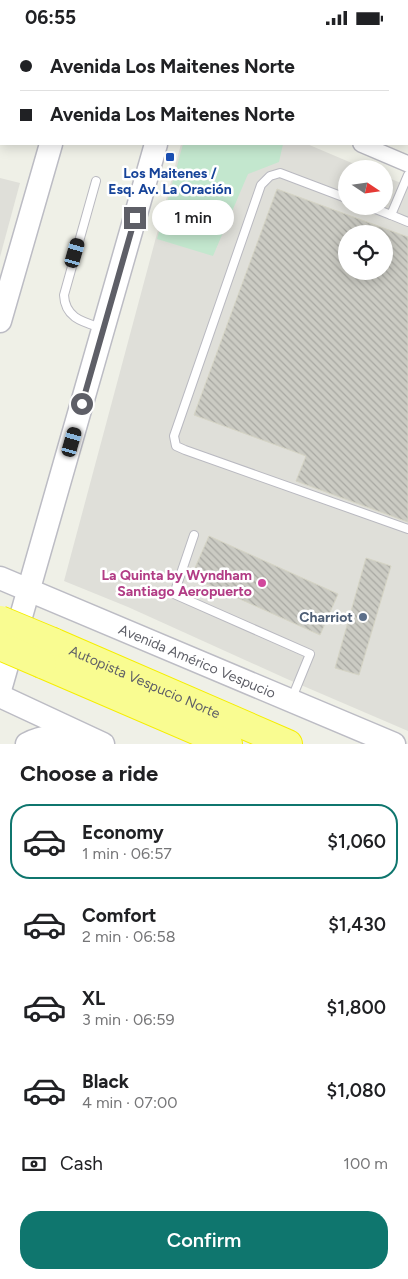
<!DOCTYPE html>
<meta charset="utf-8">
<style>
:root{--surface:#fff;--page:#f2f2f2;--text:#202124;--muted:#757577;--line:#e0e0e0;--accent:#0f766e}
body{margin:0;font-family:Figtree,sans-serif;background:var(--page);color:var(--text);height:100vh;display:flex;flex-direction:column;font-size:19px;white-space:nowrap}
*{box-sizing:border-box;margin:0}
p{font-size:16px;color:var(--muted)}
.icon{flex:none;width:28px;height:28px;fill:none;stroke:currentColor;stroke-width:2;stroke-linecap:round;stroke-linejoin:round}
.map{position:relative;height:709px;overflow:hidden}
.details{display:flex;flex-direction:column;background:var(--surface);flex:1}
.details>*{flex:none}
.banner{position:absolute;left:0px;top:0px;width:409px;height:110px;box-shadow:0 2px 12px #0003;display:grid;align-content:center;height:110px;padding:0 20px;background:var(--surface)}
.needle{width:32px;rotate:103deg}
.controls{position:absolute;left:338px;top:125px;display:grid;gap:10px}
.controls a{display:grid;place-items:center;width:55px;height:55px;border-radius:50%;background:var(--surface);box-shadow:0 2px 12px #0003;font-size:25px}
.end{position:absolute;width:22px;height:22px;margin:-11px;border:6px solid #5e5f67;background:#fff;box-shadow:0 0 0 2px #fff}
.from{border-radius:50%}
.bubble{position:absolute;height:35px;border-radius:18px;background:var(--surface);box-shadow:0 2px 12px #0003;font-size:16px;font-weight:600;line-height:35px;text-align:center}
.car{position:absolute;width:15px;height:30px;margin:-15px -8px;border-radius:6px;box-shadow:0 0 4px 1px #0007;background:linear-gradient(#222 24%,#8ab4d8 0 40%,#222 0 76%,#8ab4d8 0 86%,#222 0)}
.banner b{display:flex;align-items:center;gap:18px;height:48px;font-size:19px}
.banner b+b{border-top:1px solid var(--line)}
.banner i{width:12px;height:12px;background:var(--text)}
ul{padding:0;list-style:none}
li{display:flex;align-items:center;gap:15px;height:75px;margin:0 10px 8px;padding:0 10px;border:2px solid transparent;border-radius:20px}
li div{flex:1}
li b{display:block;font-size:19px}
li em{font-style:normal;font-weight:600}
li.current{border-color:var(--accent)}
li>.icon{width:45px;height:45px;stroke-width:1.5}
h2{padding:0 20px;font-size:22px;line-height:60px}
.pay{display:flex;align-items:center;gap:12px;height:55px;padding:0 20px;font-size:19px}
.pay p{margin-inline-start:auto}
.button{display:flex;gap:10px;margin-top:auto;padding:10px 20px}
.button a{flex:1;height:58px;border-radius:20px;background:var(--accent);color:#fff;font-size:20px;font-weight:600;line-height:58px;text-align:center}
.status{display:flex;justify-content:space-between;align-items:center;height:35px;padding:0 25px;background:var(--surface);direction:ltr}
.status svg{height:14px;fill:currentColor}
.map>svg:first-child{display:block}
.industrial{fill:#dfdfd9;fill-rule:evenodd}
.grass{fill:#c3e7ce}
.building{fill:url(#building-back-hatch);stroke:#d5d4c5;fill-rule:evenodd}
.lines{fill:none;stroke-linecap:round;stroke-linejoin:round}
.lane-casing{stroke:#b9b9c0;stroke-width:10}
.street-casing{stroke:#b9b9c0;stroke-width:18}
.secondary-casing{stroke:#bcbcc4;stroke-width:25}
.highway-casing{stroke:#f5ee01;stroke-width:30}
.lane{stroke:#fff;stroke-width:8}
.street{stroke:#fff;stroke-width:15}
.secondary{stroke:#fff;stroke-width:22}
.highway{stroke:#f9fc91;stroke-width:28}
.highway-bridge-casing{stroke:#f5ee01;stroke-width:30;stroke-linecap:butt}
.highway-bridge{stroke:#f9fc91;stroke-width:28}
.route{stroke:#5e5f67;stroke-width:6}
.transit-dot{fill:#1a4fb4;stroke:#fff;stroke-width:2}
.hotel-dot{fill:#d1479c;stroke:#fff;stroke-width:2}
.service-dot{fill:#5c6f8a;stroke:#fff;stroke-width:2}
.labels{text-anchor:middle;stroke-width:5;stroke-linejoin:round;paint-order:stroke}
.transit-label{font-size:14px;font-weight:bold;fill:#164399;stroke:#fff}
.hotel-label{font-size:14px;font-weight:bold;fill:#b23c85;stroke:#fff;text-anchor:end}
.service-label{font-size:14px;font-weight:bold;fill:#4e5e75;stroke:#fff;text-anchor:end}
.street-label{font-size:14px;fill:#5e5f67;stroke:#fff}
</style>
<div class="status"><b>06:55</b><svg viewBox="0 0 49 12"><path d="M0 12V9h3v3zM5 12V6h3v6zM10 12V3h3v9zM15 12V0h3v12zM26 1h20v11H26zM47 4h2v5h-2z"/></svg></div>
<div class="map">
<svg width="408" height="709" viewBox="0 0 408 709">
<defs>
<pattern id="building-back-hatch" width="6" height="6" patternUnits="userSpaceOnUse" patternTransform="scale(1.25)"><rect width="6" height="6" fill="#cbcbc3"/><path d="M-1 5l2 2M0 0l6 6M5-1l2 2" fill="none" stroke="#a8a8a2"/></pattern>
</defs>
<rect width="100%" height="100%" fill="#eff0e7"/>
<g class="industrial">
<path d="M212,0H408V83V1Z"/>
<path d="M181,109H307L366,134H346V171H384V141L408,151V696L287,644L128,572L64,546ZM346,199H384V236H346Z"/>
<path d="M0,143L20,148L0,222Z"/>
</g>
<path class="grass" d="M183,109H283L279,127L248,139L213,221L157,204Z"/>
<g class="building">
<path d="M277,154L408,202V487L296,446L306,421L194,380ZM346,199H384V236H346Z"/>
<path d="M209,501L338,559L320,600L191,542Z"/>
<path d="M366,523L391,531L359,640L335,633Z"/>
</g>
<g class="lines">
<defs>
<g id="lane">
<path d="M96,146L64,260C65,283 83,287 102,293"/>
<path d="M346,163L280,138L270,141L261,150L174,401L176,411L185,415L408,494"/>
<path d="M368,171L391,180L408,140"/>
<path d="M391,180L408,187"/>
<path d="M194,500L174,559L310,619L292,663"/>
</g>
<g id="street">
<path d="M154,0L158,1"/>
<path d="M361,109L408,129"/>
</g>
<g id="secondary">
<path d="M81,1L82,0"/>
<path d="M189,1L190,0"/>
<path d="M0,286L51,109"/>
<path id="s1" d="M0,543L394,709"/>
<path d="M0,655L156,109"/>
<path d="M0,661L103,709"/>
<path d="M27,709C44,700 61,701 79,702"/>
</g>
<g id="highway">
<path id="s2" d="M53,607L288,709"/>
<path d="M42,629L228,709"/>
</g>
</defs>
<use href="#lane" class="lane-casing"/>
<use href="#street" class="street-casing"/>
<use href="#secondary" class="secondary-casing"/>
<use href="#highway" class="highway-casing"/>
<use href="#lane" class="lane"/>
<use href="#street" class="street"/>
<use href="#secondary" class="secondary"/>
<use href="#highway" class="highway"/>
<defs>
<g id="highway-bridge">
<path d="M0,585L53,607"/>
<path d="M0,611L42,629"/>
</g>
</defs>
<use href="#highway-bridge" class="highway-bridge-casing"/>
<use href="#highway-bridge" class="highway-bridge"/>
</g>
<g class="lines">
<path class="route" d="M82,369L135,183"/>
</g>
<rect class="transit-dot" x="165" y="117" width="10" height="10" rx="2.5"/>
<circle class="hotel-dot" cx="262" cy="548" r="5"/>
<circle class="service-dot" cx="363" cy="582" r="5"/>
<g class="labels">
<g class="transit-label">
<text x="170" y="143">Los Maitenes /<tspan x="170" dy="16">Esq. Av. La Oración</tspan></text>
</g>
<g class="hotel-label">
<text x="252" y="545">La Quinta by Wyndham<tspan x="252" dy="16">Santiago Aeropuerto</tspan></text>
</g>
<g class="service-label">
<text x="353" y="587">Charriot</text>
</g>
<g class="street-label">
<text dy="5" stroke="none"><textPath href="#s1" startOffset="214">Avenida Américo Vespucio</textPath></text>
<text dy="5" stroke="none"><textPath href="#s2" startOffset="100">Autopista Vespucio Norte</textPath></text>
</g>
</g>
</svg>
<div class="controls">
<a><svg class="needle" viewBox="-14 -14 28 28"><path d="M0-13l5 13h-10z" fill="#e53935"/><path d="M0 13l5-13h-10z" fill="#757577"/></svg></a>
<a><svg class="icon" aria-label="locate" viewBox="0 0 24 24"><circle cx="12" cy="12" r="6"/><path d="M12 2v4M12 18v4M2 12h4M18 12h4"/></svg></a>
</div>
<i class="end from" style="left:82px;top:369px"></i>
<i class="end" style="left:135px;top:183px"></i>
<div class="bubble" style="left:152px;top:165px;width:82px">1 min</div>
<i class="car" style="left:75px;top:218px;rotate:16deg"></i>
<i class="car" style="left:72px;top:407px;rotate:16deg"></i>
<div class="banner">
<b><i class="from"></i>Avenida Los Maitenes Norte</b>
<b><i></i>Avenida Los Maitenes Norte</b>
</div>
</div>
<section class="details">
<h2>Choose a ride</h2>
<ul>
<li class="current"><svg class="icon" aria-label="car" viewBox="0 0 24 24"><path d="M5 17H2v-5l4-1 3-4h7l3 4 3 1v5h-3M9 17h6M6 11h13"/><circle cx="7" cy="17" r="2"/><circle cx="17" cy="17" r="2"/></svg><div><b>Economy</b><p>1 min · 06:57</p></div><em>$1,060</em></li>
<li><svg class="icon" aria-label="car" viewBox="0 0 24 24"><path d="M5 17H2v-5l4-1 3-4h7l3 4 3 1v5h-3M9 17h6M6 11h13"/><circle cx="7" cy="17" r="2"/><circle cx="17" cy="17" r="2"/></svg><div><b>Comfort</b><p>2 min · 06:58</p></div><em>$1,430</em></li>
<li><svg class="icon" aria-label="car" viewBox="0 0 24 24"><path d="M5 17H2v-5l4-1 3-4h7l3 4 3 1v5h-3M9 17h6M6 11h13"/><circle cx="7" cy="17" r="2"/><circle cx="17" cy="17" r="2"/></svg><div><b>XL</b><p>3 min · 06:59</p></div><em>$1,800</em></li>
<li><svg class="icon" aria-label="car" viewBox="0 0 24 24"><path d="M5 17H2v-5l4-1 3-4h7l3 4 3 1v5h-3M9 17h6M6 11h13"/><circle cx="7" cy="17" r="2"/><circle cx="17" cy="17" r="2"/></svg><div><b>Black</b><p>4 min · 07:00</p></div><em>$1,080</em></li>
</ul>
<div class="pay"><svg class="icon" aria-label="cash" viewBox="0 0 24 24"><path d="M3 7h18v10H3z"/><circle cx="12" cy="12" r="2"/></svg>Cash<p>100 m</p></div>
<div class="button"><a>Confirm</a></div>
</section>
